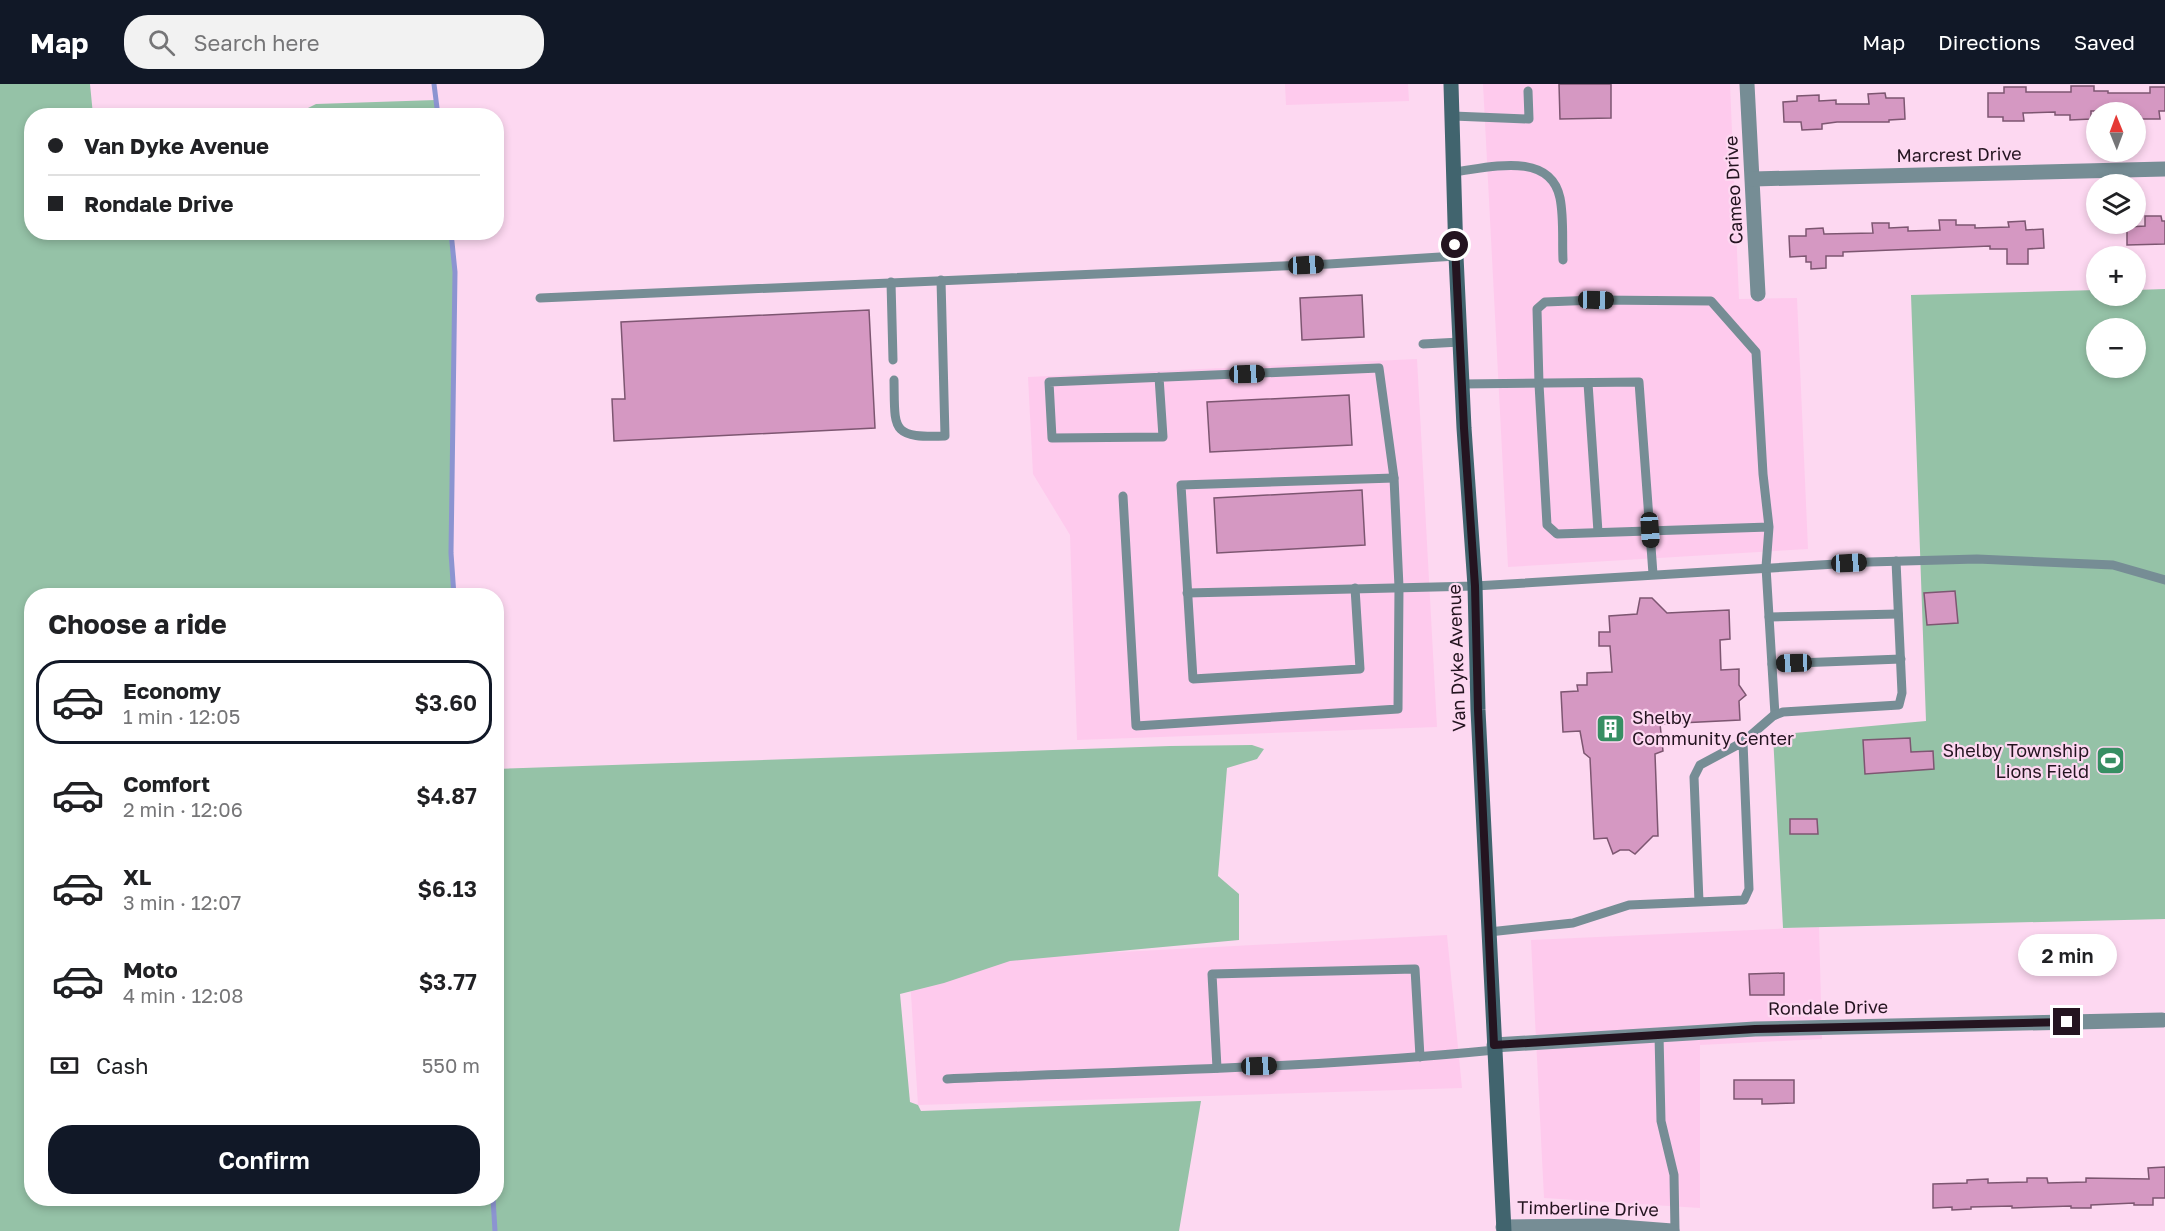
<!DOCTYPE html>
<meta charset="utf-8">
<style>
:root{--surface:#fff;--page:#f2f2f2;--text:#202124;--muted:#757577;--line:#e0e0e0;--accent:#111827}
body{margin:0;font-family:"Golos Text",sans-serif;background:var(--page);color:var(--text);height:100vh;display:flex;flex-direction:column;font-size:22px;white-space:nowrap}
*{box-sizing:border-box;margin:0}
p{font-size:20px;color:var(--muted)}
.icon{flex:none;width:33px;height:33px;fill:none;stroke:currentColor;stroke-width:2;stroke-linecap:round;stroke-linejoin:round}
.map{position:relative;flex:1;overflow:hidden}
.details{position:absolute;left:24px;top:504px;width:480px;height:618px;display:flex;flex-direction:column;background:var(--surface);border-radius:24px;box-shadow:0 3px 9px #0003}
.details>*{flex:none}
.guide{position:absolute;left:24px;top:24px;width:480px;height:132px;border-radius:24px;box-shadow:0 3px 9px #0003;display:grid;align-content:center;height:132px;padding:0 24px;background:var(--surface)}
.needle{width:39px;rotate:359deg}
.buttons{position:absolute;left:2086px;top:18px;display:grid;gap:12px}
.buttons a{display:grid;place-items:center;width:60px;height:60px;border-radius:50%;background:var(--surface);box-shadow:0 3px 9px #0003;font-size:30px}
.end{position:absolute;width:27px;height:27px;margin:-14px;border:8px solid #241420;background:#fff;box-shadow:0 0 0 3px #fff}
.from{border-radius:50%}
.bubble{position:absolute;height:42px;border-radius:21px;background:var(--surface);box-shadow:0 3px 9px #0003;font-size:20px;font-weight:600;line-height:42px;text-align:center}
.car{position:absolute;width:18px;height:36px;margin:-18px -9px;border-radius:8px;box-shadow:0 0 4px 2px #0007;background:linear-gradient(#222 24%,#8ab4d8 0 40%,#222 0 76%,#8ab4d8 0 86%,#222 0)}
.guide b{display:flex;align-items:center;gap:21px;height:57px;font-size:22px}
.guide b+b{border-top:2px solid var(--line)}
.guide i{width:15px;height:15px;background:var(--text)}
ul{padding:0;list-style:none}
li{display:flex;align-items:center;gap:18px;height:84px;margin:0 12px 9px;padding:0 12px;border:3px solid transparent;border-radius:24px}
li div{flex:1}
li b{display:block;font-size:22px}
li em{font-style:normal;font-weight:600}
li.active{border-color:var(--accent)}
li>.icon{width:54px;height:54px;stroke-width:1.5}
h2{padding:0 24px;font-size:27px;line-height:72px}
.pay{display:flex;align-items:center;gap:15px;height:66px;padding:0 24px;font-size:22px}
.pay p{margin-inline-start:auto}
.button{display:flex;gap:12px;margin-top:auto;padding:12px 24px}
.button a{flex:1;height:69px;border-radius:24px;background:var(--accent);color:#fff;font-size:24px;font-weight:600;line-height:69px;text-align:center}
header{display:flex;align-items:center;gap:36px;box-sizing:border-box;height:84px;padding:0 30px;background:var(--accent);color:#fff}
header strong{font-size:28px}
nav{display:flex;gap:33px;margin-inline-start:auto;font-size:21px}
.search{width:420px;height:54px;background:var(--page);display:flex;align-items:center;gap:15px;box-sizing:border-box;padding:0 21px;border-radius:24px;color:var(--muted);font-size:22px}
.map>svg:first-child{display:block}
.built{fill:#fecaed}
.green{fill:#95c2a7;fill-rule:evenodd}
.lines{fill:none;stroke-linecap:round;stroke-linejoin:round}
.stream{stroke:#8c94d1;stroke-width:5}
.building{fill:#d598c2;stroke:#7d5671;stroke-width:1.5}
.lane{stroke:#768d95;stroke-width:9}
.street{stroke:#768d95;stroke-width:15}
.secondary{stroke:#41646e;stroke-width:15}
.route{stroke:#241420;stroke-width:8}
.labels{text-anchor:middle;stroke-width:4.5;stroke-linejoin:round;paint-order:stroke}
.street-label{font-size:18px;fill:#241420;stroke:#fdd8f1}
.poi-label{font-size:18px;fill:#241420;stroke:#fdd8f1;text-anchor:start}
</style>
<header>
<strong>Map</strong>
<div class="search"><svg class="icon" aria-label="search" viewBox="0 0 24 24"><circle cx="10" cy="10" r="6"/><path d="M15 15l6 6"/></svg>Search here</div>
<nav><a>Map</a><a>Directions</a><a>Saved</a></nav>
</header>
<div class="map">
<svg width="2165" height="1147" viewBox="0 0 2165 1147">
<rect width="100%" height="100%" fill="#fdd8f1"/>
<g class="built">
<path d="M1285,0H1408L1409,17L1286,21Z"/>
<path d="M1483,0H1730L1739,215L1797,214L1808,465L1508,483Z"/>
<path d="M1417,275L1437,643L1077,656L1070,451L1033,390L1028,293Z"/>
<path d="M1819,843L1822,955L1700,961V1124L1544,1114L1531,856Z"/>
<path d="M1447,851L1462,1004L918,1021L909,879Z"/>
</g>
<g class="green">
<path d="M0,0H90L93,31L32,32V148L451,149L455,188L451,469L454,511L32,512V1114H496L497,685L1170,662L1252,661L1264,665L1257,675L1227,684L1218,792L1239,810V856L1010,877L944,899L900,910L910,1018L918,1021L921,1027L1201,1017L1179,1147H0Z"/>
<path d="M436,16L438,31H294L316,20Z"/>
<path d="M2165,205V835L1783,844L1773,651L1926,637L1911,211L2097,206V212H2136V206ZM2097,244H2136V284H2097Z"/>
</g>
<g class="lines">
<g class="stream">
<path d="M434,0L438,32"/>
<path d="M451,148L455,188L451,469L454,512"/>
<path d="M493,1114L495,1147"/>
</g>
</g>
<g class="building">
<path d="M1559,0H1611V34L1560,35Z"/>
<path d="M2071,2H2094V7H2108V9H2150V3H2165V27H2159L2160,35H2140V31H2136V28L2124,27H2091V35L2070,36V31H2055V28L2023,29L2024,37H2003V33H1988V9H2004V3H2026V8H2071Z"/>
<path d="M1885,9L1886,14H1904L1905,35L1889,36V38H1837L1822,40V45L1802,46L1801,38H1784L1783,18L1797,17V12L1819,11V17L1836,16V20H1869L1868,10Z"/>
<path d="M2145,132H2161L2162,137H2165V160L2127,161V143L2145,142Z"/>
<path d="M1939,136H1956V141H1975V144L2009,143L2008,138L2025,137L2026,146L2043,145L2044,164L2028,165V180H2007V165H1990V162L1843,168V172H1826V184L1811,185V178H1806V172L1790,173L1789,152H1806V145L1823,144L1824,150L1873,149L1872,139H1889V144L1908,143V147L1940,146Z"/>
<path d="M1362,211L1364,253L1302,256L1300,214Z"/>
<path d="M869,226L875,344L614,357L612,315H625L621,238Z"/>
<path d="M1349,311L1352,361L1210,368L1207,318Z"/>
<path d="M1362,406L1365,461L1217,469L1214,414Z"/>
<path d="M1955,507L1958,539L1927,541L1924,509Z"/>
<path d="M1640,514H1652L1667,529L1729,526L1730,555L1720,556L1721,586L1739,585V601L1746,611L1739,617L1740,636L1660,640L1663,667L1655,670L1658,752H1653L1635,770L1629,766H1620L1613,770L1607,754L1594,755L1590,674L1584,669L1580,647L1563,648L1561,608L1578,607L1577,601H1587V589L1612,588L1610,562H1599V548H1610L1609,532L1637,530Z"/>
<path d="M1910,654L1911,668L1933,667L1934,685L1865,690L1863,656Z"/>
<path d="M1790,735H1817L1818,750H1790Z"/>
<path d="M1784,889V911H1750L1749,890Z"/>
<path d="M1734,996H1794V1019L1762,1020V1015H1734Z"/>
<path d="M2165,1083V1114H2153V1121H2134V1119L2091,1121V1124H2071V1122L2012,1124V1122L1971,1123V1125L1952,1126V1123L1933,1124V1100L1967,1099V1096L1988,1095V1099L2027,1098V1094H2047L2048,1099L2086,1098V1094L2149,1095L2148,1084Z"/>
</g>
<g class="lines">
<g class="lane">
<path d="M1453,32L1529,35L1528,7"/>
<path d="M1454,88C1488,84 1550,66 1560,114C1564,134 1562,156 1563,176"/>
<path d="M891,198L893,276"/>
<path d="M540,214L1329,180L1456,172"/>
<path d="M1423,260L1460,258"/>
<path d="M894,296C895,346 890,354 945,352L941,196"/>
<path d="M1588,299L1598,448"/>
<path d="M1462,300L1639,298L1653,490"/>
<path d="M1123,412L1136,642L1398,625L1399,503L1394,394L1379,284L1049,298L1052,354L1163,353L1159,293"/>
<path d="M1769,443L1557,450L1547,441L1539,300L1537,225L1545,218L1596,216L1711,217L1756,268L1763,390L1769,443L1766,483L1775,631"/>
<path d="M1355,504L1360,585L1193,595L1181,401L1394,394"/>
<path d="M1187,509L1475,502L1869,478L1977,475L2113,481L2165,496"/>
<path d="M1769,533L1898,530"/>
<path d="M1772,580L1901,575"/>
<path d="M1743,658L1773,632L1783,628L1899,621L1902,609L1896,477"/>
<path d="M1489,848L1573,839L1629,821L1744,816L1749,805L1743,658L1700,681L1694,693L1699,818"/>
<path d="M1659,951L1661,1037L1674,1091L1675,1147"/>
<path d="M1217,984L1212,890L1415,885L1420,973"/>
<path d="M947,995C1129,987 1313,984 1495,966"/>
</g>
<g class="street">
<path d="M1747,0L1758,210"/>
<path d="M1753,95L2165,85"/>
<path d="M1494,961L1755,945L2162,936"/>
<path d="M1503,1143L1607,1142L1672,1147"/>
</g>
<path class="secondary" d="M1451,0L1456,172L1464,344L1475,502L1478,626L1504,1147"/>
</g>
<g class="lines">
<path class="route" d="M1455,161L1464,344L1475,502L1478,626L1494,961L1755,945L2067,938"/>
</g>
<defs>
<symbol id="building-square" viewBox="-11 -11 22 22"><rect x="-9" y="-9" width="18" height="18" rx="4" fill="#378f63" stroke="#fdd8f1"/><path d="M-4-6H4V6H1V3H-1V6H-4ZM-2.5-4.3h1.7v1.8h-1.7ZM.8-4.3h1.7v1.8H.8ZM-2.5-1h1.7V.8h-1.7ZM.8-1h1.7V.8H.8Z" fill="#fff"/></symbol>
<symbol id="stadium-square" viewBox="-11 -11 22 22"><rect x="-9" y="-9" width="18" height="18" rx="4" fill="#378f63" stroke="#fdd8f1"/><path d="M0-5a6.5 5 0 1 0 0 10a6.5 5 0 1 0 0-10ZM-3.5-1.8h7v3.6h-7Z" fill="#fff"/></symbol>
</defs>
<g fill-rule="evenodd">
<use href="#building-square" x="1594" y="628" width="33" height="33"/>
<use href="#stadium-square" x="2094" y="660" width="33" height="33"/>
</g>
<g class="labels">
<g class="street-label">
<text transform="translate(1959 71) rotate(-1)" y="6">Marcrest Drive</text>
<text transform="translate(1734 106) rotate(-93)" y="6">Cameo Drive</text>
<text transform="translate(1457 574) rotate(-92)" y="6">Van Dyke Avenue</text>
<text transform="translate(1828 924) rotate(-1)" y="6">Rondale Drive</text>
<text transform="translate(1588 1125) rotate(1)" y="6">Timberline Drive</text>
</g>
<g class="poi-label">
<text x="1632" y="640">Shelby<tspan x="1632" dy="21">Community Center</tspan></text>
<text x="2089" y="673" text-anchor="end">Shelby Township<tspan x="2089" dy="21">Lions Field</tspan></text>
</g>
</g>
</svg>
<div class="buttons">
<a><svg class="needle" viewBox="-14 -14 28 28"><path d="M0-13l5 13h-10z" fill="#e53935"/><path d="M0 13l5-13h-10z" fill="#757577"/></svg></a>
<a><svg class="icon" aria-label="layers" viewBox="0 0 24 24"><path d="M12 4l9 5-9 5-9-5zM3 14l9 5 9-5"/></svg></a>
<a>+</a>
<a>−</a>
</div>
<i class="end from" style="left:1455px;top:161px"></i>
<i class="end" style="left:2067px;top:938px"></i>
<div class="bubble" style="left:2018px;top:850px;width:99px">2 min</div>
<i class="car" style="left:1306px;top:181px;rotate:87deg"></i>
<i class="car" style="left:1596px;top:216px;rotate:91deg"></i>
<i class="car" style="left:1247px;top:290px;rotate:88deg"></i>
<i class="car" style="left:1650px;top:446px;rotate:176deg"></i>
<i class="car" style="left:1849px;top:479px;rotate:87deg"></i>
<i class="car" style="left:1794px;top:579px;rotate:268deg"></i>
<i class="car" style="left:1259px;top:982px;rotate:88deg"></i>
<div class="guide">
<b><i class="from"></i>Van Dyke Avenue</b>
<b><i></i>Rondale Drive</b>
</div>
<section class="details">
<h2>Choose a ride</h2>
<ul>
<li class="active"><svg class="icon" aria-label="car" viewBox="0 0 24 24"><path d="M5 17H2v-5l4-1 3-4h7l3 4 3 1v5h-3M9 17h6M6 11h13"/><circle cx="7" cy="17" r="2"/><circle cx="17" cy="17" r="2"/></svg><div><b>Economy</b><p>1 min · 12:05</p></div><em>$3.60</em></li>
<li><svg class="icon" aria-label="car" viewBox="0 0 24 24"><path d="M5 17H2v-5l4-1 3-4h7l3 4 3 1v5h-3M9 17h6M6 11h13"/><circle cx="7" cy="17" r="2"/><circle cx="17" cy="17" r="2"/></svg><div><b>Comfort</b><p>2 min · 12:06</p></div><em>$4.87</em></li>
<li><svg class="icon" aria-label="car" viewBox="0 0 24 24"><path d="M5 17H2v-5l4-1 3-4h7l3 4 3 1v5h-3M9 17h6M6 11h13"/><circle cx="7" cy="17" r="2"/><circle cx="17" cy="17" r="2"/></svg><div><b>XL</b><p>3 min · 12:07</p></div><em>$6.13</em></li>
<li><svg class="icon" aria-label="car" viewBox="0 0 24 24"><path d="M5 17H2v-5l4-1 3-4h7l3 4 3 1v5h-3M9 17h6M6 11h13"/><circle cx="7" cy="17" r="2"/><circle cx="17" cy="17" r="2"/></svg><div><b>Moto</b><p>4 min · 12:08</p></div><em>$3.77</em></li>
</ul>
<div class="pay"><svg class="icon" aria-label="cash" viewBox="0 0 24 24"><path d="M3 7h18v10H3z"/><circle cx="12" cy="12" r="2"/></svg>Cash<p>550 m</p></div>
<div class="button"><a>Confirm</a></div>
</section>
</div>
